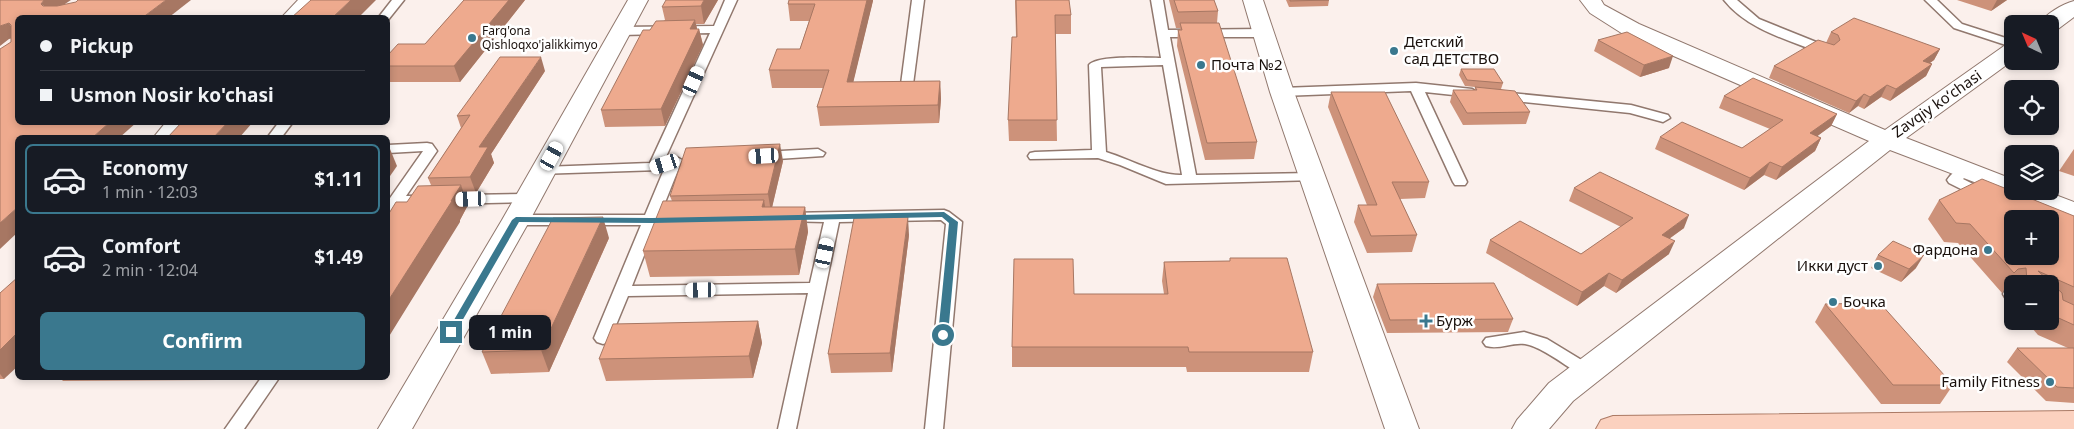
<!DOCTYPE html>
<meta charset="utf-8">
<style>
:root{--surface:#171b24;--page:#20242c;--text:#f1f3f6;--muted:#9ea1a6;--line:#363941;--accent:#3a788e}
body{margin:0;font-family:"Noto Sans",sans-serif;background:var(--page);color:var(--text);height:100vh;display:flex;flex-direction:column;font-size:19px;white-space:nowrap}
*{box-sizing:border-box;margin:0}
p{font-size:16px;color:var(--muted)}
.icon{flex:none;width:28px;height:28px;fill:none;stroke:currentColor;stroke-width:2;stroke-linecap:round;stroke-linejoin:round}
.map{position:relative;flex:1;overflow:hidden}
.sheet{position:absolute;left:15px;top:135px;width:375px;height:245px;display:flex;flex-direction:column;background:var(--surface);border-radius:8px;box-shadow:0 2px 8px #0003}
.sheet>*{flex:none}
.guide{position:absolute;left:15px;top:15px;width:375px;height:110px;border-radius:8px;box-shadow:0 2px 8px #0003;display:grid;align-content:center;height:110px;padding:0 25px;background:var(--surface)}
.needle{width:32px;rotate:316deg}
.controls{position:absolute;left:2004px;top:15px;display:grid;gap:10px}
.controls a{display:grid;place-items:center;width:55px;height:55px;border-radius:8px;background:var(--surface);box-shadow:0 2px 8px #0003;font-size:25px}
.end{position:absolute;width:22px;height:22px;margin:-11px;border:6px solid #3a788e;background:#fff;box-shadow:0 0 0 2px #fff}
.from{border-radius:50%}
.bubble{position:absolute;height:35px;border-radius:8px;background:var(--surface);box-shadow:0 2px 8px #0003;font-size:16px;font-weight:700;line-height:35px;text-align:center}
.car{position:absolute;width:15px;height:30px;margin:-15px -8px;border-radius:6px;box-shadow:0 0 4px 1px #0007;background:linear-gradient(#fff 24%,#345 0 40%,#fff 0 76%,#345 0 86%,#fff 0)}
.guide b{display:flex;align-items:center;gap:18px;height:48px;font-size:19px}
.guide b+b{border-top:1px solid var(--line)}
.guide i{width:12px;height:12px;background:var(--text)}
ul{padding:9px 0 0;list-style:none}
li{display:flex;align-items:center;gap:15px;height:70px;margin:0 10px 8px;padding:0 15px;border:2px solid transparent;border-radius:8px}
li div{flex:1}
li b{display:block;font-size:19px}
li em{font-style:normal;font-weight:700}
li.selected{border-color:var(--accent)}
li>.icon{width:45px;height:45px;stroke-width:1.5}
.cta{display:flex;gap:10px;margin-top:auto;padding:10px 25px}
.cta a{flex:1;height:58px;border-radius:8px;background:var(--accent);color:#fff;font-size:20px;font-weight:700;line-height:58px;text-align:center}
.map>svg:first-child{display:block}
.lines{fill:none;stroke-linecap:round;stroke-linejoin:round}
.lane-casing{stroke:#91786e;stroke-width:3}
.street-casing{stroke:#91786e;stroke-width:2}
.primary-casing{stroke:#ab7a65;stroke-width:2}
.lane{fill:#fff;fill-rule:evenodd}
.street{fill:#fff;fill-rule:evenodd}
.primary{fill:#fbd1bf;fill-rule:evenodd}
.wall{fill:#cd927a}
.shaded-wall{fill:#a77763}
.building{fill:#eeaa8e;stroke:#a77763;fill-rule:evenodd}
.route{fill:#3a788e}
.poi-dot{fill:#3a788e;stroke:#fff;stroke-width:2}
.labels{text-anchor:middle;stroke-width:5;stroke-linejoin:round;paint-order:stroke}
.far-poi-label{font-size:12px;fill:#1a110d;stroke:#fff;text-anchor:start}
.poi-label{font-size:15px;fill:#1a110d;stroke:#fff;text-anchor:start}
.street-label{font-size:15px;fill:#1a110d;stroke:#fff}
</style>
<div class="map">
<svg width="2074" height="429" viewBox="0 0 2074 429">
<rect width="100%" height="100%" fill="#fbf0ec"/>
<g class="lines">
<defs>
<g id="lane">
<path d="M392,0H404L388,20V18H378Z"/>
<path d="M725,0H737L660,170L538,174L536,171L538,168L543,167L650,163L710,33L620,35L614,31L620,27L714,26Z"/>
<path d="M912,0H924L912,92L906,96L900,92Z"/>
<path d="M1151,0H1163L1168,30L1264,29L1270,33L1264,37H1170L1196,175L1312,173L1317,174L1319,177L1317,180L1166,184L1120,165L1098,158L1030,159L1028,156L1030,153L1035,152L1092,150L1089,65C1098,55 1146,58 1161,58ZM1163,65L1182,175C1159,176 1129,159 1106,152L1101,67Z"/>
<path d="M1724,0H1737L1759,19L1831,48L1833,51L1827,55L1823,54C1789,40 1748,30 1724,0Z"/>
<path d="M1925,0H1937L1962,24L2012,40V47L1954,28Z"/>
<path d="M1416,83L1472,89L1478,93L1472,97L1425,92L1467,182L1465,185H1455L1453,182L1411,91L1282,96L1276,92L1282,88Z"/>
<path d="M1500,92L1631,105L1668,115L1670,118L1663,122L1630,113L1495,99L1494,96L1495,93Z"/>
<path d="M279,122H293L281,138H267Z"/>
<path d="M427,143L432,144L437,151L406,196L528,194L533,195L535,198L533,201L528,202L399,205L393,214L388,215V201L423,151L388,153V145Z"/>
<path d="M818,149L825,153L823,156L762,160L755,156L762,152Z"/>
<path d="M675,156L682,160L660,215L680,217L683,220L680,223L656,225L632,286L810,283L824,222L783,221L780,218L783,215L788,213L944,210L949,212L962,222L943,429H925L946,224L941,220L839,222L796,429H778L808,293L628,296L609,342L603,344L597,342L594,338L641,225H516L511,223L508,220L511,217L516,215H645L668,160Z"/>
<path d="M1965,166L1970,167L1972,170L1963,179L1987,191L1989,194L1987,197H1977L1949,183L1947,180C1951,174 1958,168 1965,166Z"/>
<path d="M2012,289V300L2006,299L2003,294L2005,290Z"/>
<path d="M1524,332L1547,339L1593,367L1596,371L1593,375L1587,377L1581,375C1566,366 1542,347 1525,344C1512,342 1499,350 1486,346L1483,342L1486,338Z"/>
<path d="M261,378H279L244,429H225Z"/>
</g>
<g id="street">
<path d="M298,0H320L304,18H281Z"/>
<path d="M628,0H648L530,220L412,429H378L502,220Z"/>
<path d="M1243,0H1263L1294,92L1419,429H1385L1270,92Z"/>
<path d="M1580,0H1601L1604,5L1639,24L1885,130L2004,46L2012,44V61L1906,138L2012,179V191H2045L2074,202V220L1890,150L1573,401L1549,429H1512L1517,420L1549,383L1869,141L1623,34L1590,13Z"/>
<path d="M2074,1V17L2058,29L2050,30V24H2039C2046,14 2062,4 2074,1Z"/>
<path d="M166,122H192L179,138H153Z"/>
</g>
<path id="primary" d="M2074,411V429H1596L1601,420L1613,416Z"/>
</defs>
<use href="#lane" class="lane-casing"/>
<use href="#street" class="street-casing"/>
<use href="#primary" class="primary-casing"/>
<use href="#lane" class="lane"/>
<use href="#street" class="street"/>
<use href="#primary" class="primary"/>
</g>
<g class="wall">
<path d="M464,0H525L460,82H388V55L425,44Z"/>
<path d="M718,0L704,24H696L697,29H699L703,45L665,126L605,127L601,110L650,30L665,20L662,7Z"/>
<path d="M873,0L853,82L940,81L941,99L939,123L820,126L817,107L823,88H772L769,70L800,49L809,21H790L788,4Z"/>
<path d="M1015,0L1071,15V34H1055L1057,141H1009L1008,120L1016,37Z"/>
<path d="M1169,0H1214L1218,11L1217,23L1257,142L1254,159L1205,160L1177,46L1178,30H1180V28H1176Z"/>
<path d="M1286,0H1329L1328,6L1289,7Z"/>
<path d="M1957,0H2007L1991,11Z"/>
<path d="M1831,32L1940,49L1934,60L1930,63L1932,64L1926,76L1890,101L1881,97L1864,109L1858,106L1849,113L1769,78L1774,66L1826,43Z"/>
<path d="M1598,40L1669,68L1640,77L1594,51Z"/>
<path d="M1461,69L1503,83L1501,89L1530,112L1526,124L1463,125L1450,102L1453,90H1475V87L1465,86L1459,75Z"/>
<path d="M545,71L491,154L494,163L476,193H464L468,205L460,220V222L407,202L431,185L428,178L461,128L457,116Z"/>
<path d="M1331,92L1429,182L1425,198L1400,199L1417,235L1412,252L1367,253L1354,222L1358,205H1367L1328,107Z"/>
<path d="M1724,96L1837,114L1831,126L1817,136L1821,138L1815,151L1776,180L1764,175L1744,190L1655,149L1660,137L1742,148L1770,129L1719,108Z"/>
<path d="M2074,149V176L2059,171Z"/>
<path d="M783,161L772,207H805L808,232L799,275L650,277L643,251L672,201L670,196Z"/>
<path d="M1574,188L1684,228L1669,239V254L1616,293L1604,286L1577,306L1486,253L1490,240L1581,254L1621,227L1569,201Z"/>
<path d="M1939,200L2074,216V403L2046,401L2007,362L2017,348H2068L2038,335L2026,321H2050V284H2012V288H2005L2002,293L1958,243L1944,242L1928,219Z"/>
<path d="M909,235L892,372L831,373L828,354Z"/>
<path d="M609,238L549,372L491,374L482,352Z"/>
<path d="M1878,255L1916,268L1901,282L1871,268Z"/>
<path d="M1230,258L1313,352L1309,372H1187L1186,367H1012V347L1074,294H1164L1162,281L1164,262L1230,261Z"/>
<path d="M1377,284L1513,319L1508,332L1387,333L1373,297Z"/>
<path d="M0,293L4,379H0Z"/>
<path d="M2012,296V305L2009,301Z"/>
<path d="M1825,304L1953,385L1940,404H1881L1815,322Z"/>
<path d="M758,321L762,343L753,378L606,381L599,359Z"/>
<path d="M60,378H219L217,380L63,381Z"/>
</g>
<g class="shaded-wall">
<path d="M44,0H71L53,12L41,4Z"/>
<path d="M166,0H191L168,18H142Z"/>
<path d="M351,0H376L358,18H332Z"/>
<path d="M509,0H525L460,82L454,66Z"/>
<path d="M704,0H718L704,24L701,6Z"/>
<path d="M867,0H873V1L849,100L847,82Z"/>
<path d="M1997,0H2007L1991,11Z"/>
<path d="M695,20L698,33L699,29L703,45L665,126L661,109L690,29Z"/>
<path d="M9,23L18,37L9,39L0,46V26Z"/>
<path d="M1940,49L1934,60L1917,72L1923,61Z"/>
<path d="M1673,56L1669,68L1640,77L1644,65Z"/>
<path d="M541,57L545,71L491,154L494,163L476,193L470,177L479,147Z"/>
<path d="M1932,64L1926,76L1890,101L1896,89Z"/>
<path d="M940,81L941,99L939,123L938,105Z"/>
<path d="M1887,85L1881,97L1864,109L1870,97Z"/>
<path d="M1864,94L1858,106L1849,113L1856,101Z"/>
<path d="M1837,114L1831,126L1804,146L1810,133Z"/>
<path d="M110,122H137L119,138H92Z"/>
<path d="M228,122H253L239,138H213Z"/>
<path d="M1821,138L1815,151L1776,180L1782,167Z"/>
<path d="M780,144L783,161L771,212L768,194Z"/>
<path d="M390,149L397,166L388,179V152Z"/>
<path d="M1770,162L1764,175L1744,190L1750,178Z"/>
<path d="M461,185L468,205L460,220V222L388,338V301Z"/>
<path d="M764,200L768,225L762,207Z"/>
<path d="M18,207V232L0,249V223Z"/>
<path d="M805,207L808,232L799,275L795,249Z"/>
<path d="M1689,215L1684,228L1656,248L1662,235Z"/>
<path d="M603,217L609,238L549,372L541,350Z"/>
<path d="M908,217L909,235L892,372L890,353Z"/>
<path d="M1675,241L1669,254L1616,293L1622,280Z"/>
<path d="M1924,255L1916,268L1901,282L1909,269Z"/>
<path d="M1609,273L1604,286L1577,306L1582,292Z"/>
<path d="M758,321L762,343L753,378L749,356Z"/>
<path d="M18,332V366L4,379L0,374V350Z"/>
</g>
<g class="building">
<path d="M0,0H44L41,4L43,6H57L76,2L78,0H166L142,18H18V122H110L92,138H18V207L0,223V49L11,42V25L9,23L0,26Z"/>
<path d="M311,0H351L332,18H291Z"/>
<path d="M464,0H509L454,66H388V55L398,44H425Z"/>
<path d="M666,0H704L701,6L662,7Z"/>
<path d="M789,0H867L847,82L940,81L938,105L817,107L829,70H769L777,49H800L815,4H788Z"/>
<path d="M1016,0H1069L1071,15H1055L1057,120H1008L1012,37H1017Z"/>
<path d="M1174,0H1214L1218,11L1178,12Z"/>
<path d="M1290,0H1329L1290,1Z"/>
<path d="M1854,18L1940,49L1923,61L1932,64L1896,89L1887,85L1870,97L1864,94L1856,101L1774,66L1818,40L1834,45L1840,40L1838,35L1831,32Z"/>
<path d="M695,20L690,29H699L661,109L601,110L643,30H650L656,21Z"/>
<path d="M1180,23H1219L1257,142L1207,143L1178,30H1182Z"/>
<path d="M1627,32L1673,56L1644,65L1598,40Z"/>
<path d="M500,57H541L479,147H488L470,177L428,178L470,115L457,116Z"/>
<path d="M1461,69H1494L1503,83L1467,80Z"/>
<path d="M1753,78L1837,114L1810,133L1821,138L1782,167L1770,162L1750,178L1660,137L1682,122L1742,148L1783,120L1724,96Z"/>
<path d="M1475,87L1515,91L1530,112L1467,113L1453,90H1477Z"/>
<path d="M1331,92H1385L1429,182H1392L1417,235L1371,236L1358,205H1377Z"/>
<path d="M182,122H228L213,138H167Z"/>
<path d="M780,144L768,194L670,196L686,148Z"/>
<path d="M1600,172L1689,215L1662,235L1675,241L1622,280L1609,273L1582,292L1490,240L1520,221L1581,254L1633,218L1574,188Z"/>
<path d="M1982,179L2074,216V287L2038,271L2062,293L2063,300L2074,305V325L2052,315L2050,313V284H2024L2022,282L2027,281L2026,268L2018,269L2014,273L1970,224L1956,223L1939,200ZM2012,219H2050V256H2012Z"/>
<path d="M461,185L451,201H452L388,301V215L396,202H407L418,186Z"/>
<path d="M764,200L762,207H805L795,249L643,251L663,201Z"/>
<path d="M603,217L541,350L482,352L553,218Z"/>
<path d="M908,217L890,353L828,354L854,218Z"/>
<path d="M1893,241L1924,255L1909,269L1878,255Z"/>
<path d="M1230,258H1287L1313,352H1189L1188,347H1012L1014,259H1073L1074,294H1168L1164,262L1230,261Z"/>
<path d="M18,277V332L0,350V293Z"/>
<path d="M1494,283L1513,319L1390,320L1377,284Z"/>
<path d="M1880,303L1953,385H1893L1825,304Z"/>
<path d="M758,321L749,356L599,359L613,324Z"/>
<path d="M2017,348H2074V388L2057,387Z"/>
</g>
<path class="route" d="M944,212L958,222L948,335L943,338L938,335L949,223L942,217L652,223L519,222L454,335L451,336L447,332L512,220L516,217L652,218Z"/>
<g class="poi-dot">
<circle cx="472" cy="38" r="5"/>
<circle cx="1394" cy="51" r="5"/>
<circle cx="1201" cy="65" r="5"/>
<circle cx="1988" cy="250" r="5"/>
<circle cx="1878" cy="266" r="5"/>
<circle cx="1833" cy="302" r="5"/>
<path d="M1423.5 313.5h5v5h5v5h-5v5h-5v-5h-5v-5h5z"/>
<circle cx="2050" cy="382" r="5"/>
</g>
<g class="labels">
<g class="far-poi-label">
<text x="482" y="35">Farg'ona<tspan x="482" dy="14">Qishloqxo'jalikkimyo</tspan></text>
</g>
<g class="poi-label">
<text x="1404" y="47">Детский<tspan x="1404" dy="17">сад ДЕТСТВО</tspan></text>
<text x="1211" y="70">Почта №2</text>
<text x="1978" y="255" text-anchor="end">Фардона</text>
<text x="1868" y="271" text-anchor="end">Икки дуст</text>
<text x="1843" y="307">Бочка</text>
<text x="1436" y="326">Бурж</text>
<text x="2040" y="387" text-anchor="end">Family Fitness</text>
</g>
<g class="street-label">
<text transform="translate(1937 104) rotate(-35)" y="5">Zavqiy koʻchasi</text>
</g>
</g>
</svg>
<div class="controls">
<a><svg class="needle" viewBox="-14 -14 28 28"><path d="M0-13l5 13h-10z" fill="#e53935"/><path d="M0 13l5-13h-10z" fill="#9ea1a6"/></svg></a>
<a><svg class="icon" aria-label="locate" viewBox="0 0 24 24"><circle cx="12" cy="12" r="6"/><path d="M12 2v4M12 18v4M2 12h4M18 12h4"/></svg></a>
<a><svg class="icon" aria-label="layers" viewBox="0 0 24 24"><path d="M12 4l9 5-9 5-9-5zM3 14l9 5 9-5"/></svg></a>
<a>+</a>
<a>−</a>
</div>
<i class="end from" style="left:943px;top:335px"></i>
<i class="end" style="left:451px;top:332px"></i>
<div class="bubble" style="left:469px;top:315px;width:82px">1 min</div>
<i class="car" style="left:694px;top:81px;rotate:24deg"></i>
<i class="car" style="left:552px;top:156px;rotate:29deg"></i>
<i class="car" style="left:764px;top:156px;rotate:267deg"></i>
<i class="car" style="left:665px;top:164px;rotate:252deg"></i>
<i class="car" style="left:471px;top:199px;rotate:268deg"></i>
<i class="car" style="left:825px;top:253px;rotate:12deg"></i>
<i class="car" style="left:701px;top:290px;rotate:269deg"></i>
<div class="guide">
<b><i class="from"></i>Pickup</b>
<b><i></i>Usmon Nosir ko'chasi</b>
</div>
<section class="sheet">
<ul>
<li class="selected"><svg class="icon" aria-label="car" viewBox="0 0 24 24"><path d="M5 17H2v-5l4-1 3-4h7l3 4 3 1v5h-3M9 17h6M6 11h13"/><circle cx="7" cy="17" r="2"/><circle cx="17" cy="17" r="2"/></svg><div><b>Economy</b><p>1 min · 12:03</p></div><em>$1.11</em></li>
<li><svg class="icon" aria-label="car" viewBox="0 0 24 24"><path d="M5 17H2v-5l4-1 3-4h7l3 4 3 1v5h-3M9 17h6M6 11h13"/><circle cx="7" cy="17" r="2"/><circle cx="17" cy="17" r="2"/></svg><div><b>Comfort</b><p>2 min · 12:04</p></div><em>$1.49</em></li>
</ul>
<div class="cta"><a>Confirm</a></div>
</section>
</div>
